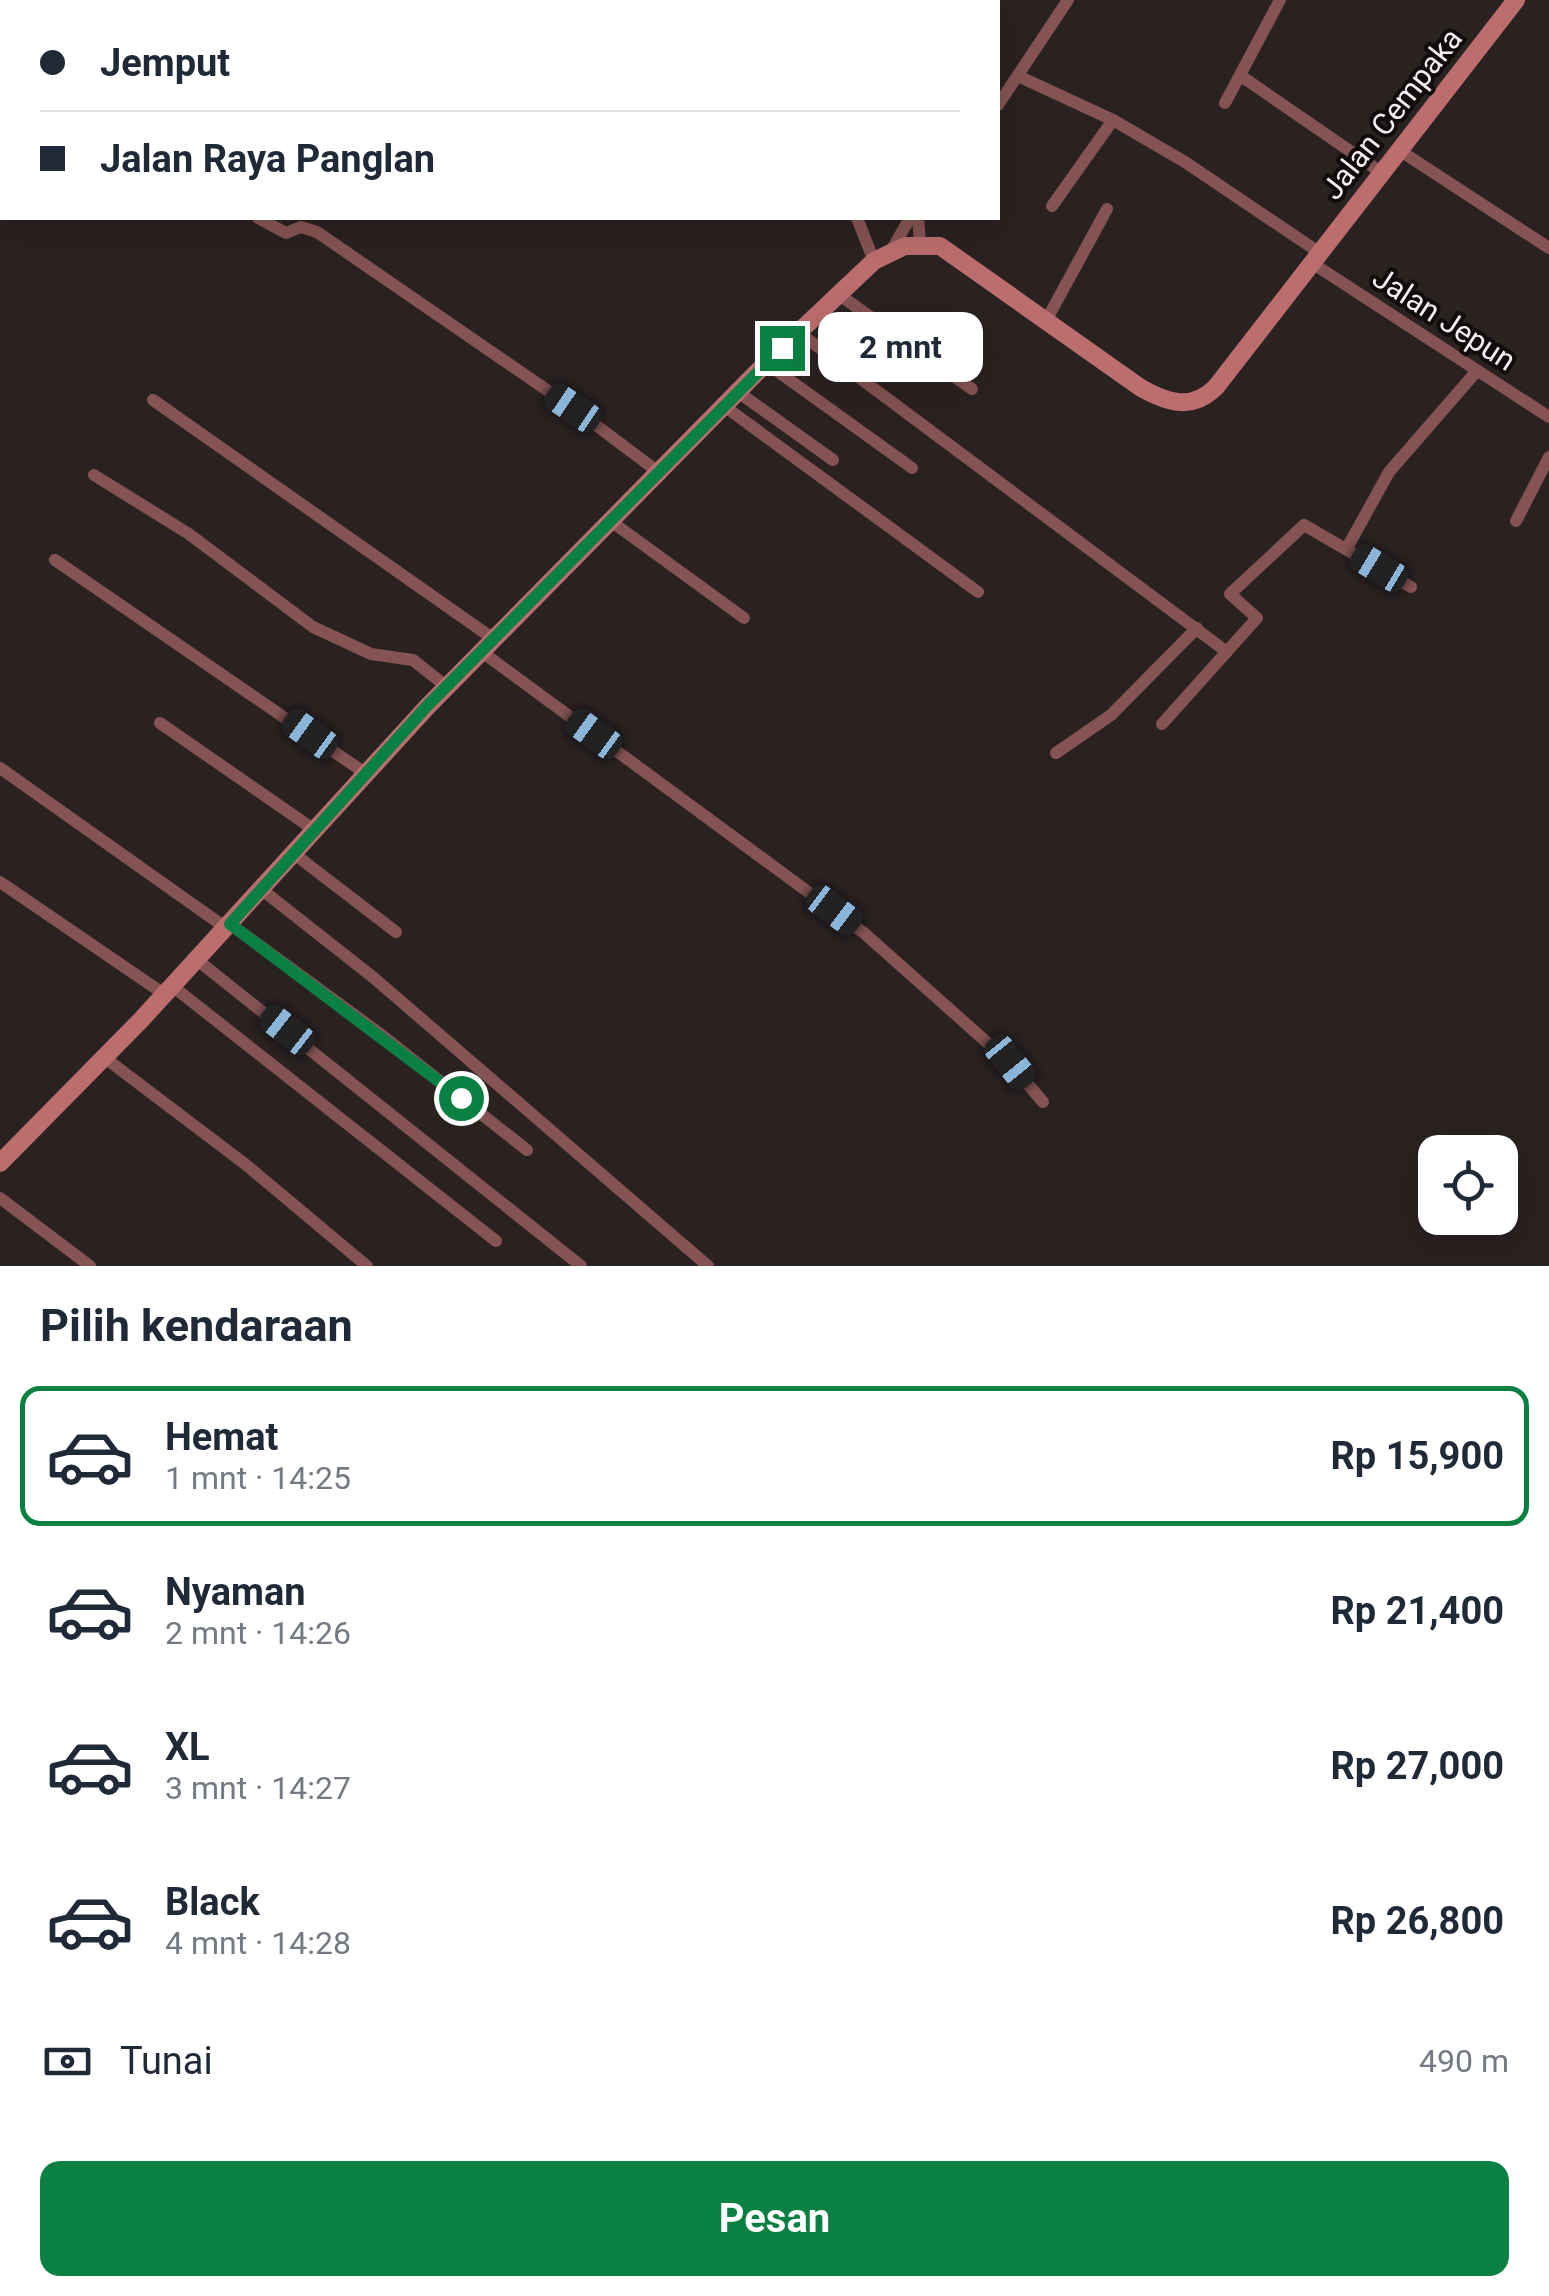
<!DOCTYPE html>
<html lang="id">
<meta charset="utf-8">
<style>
:root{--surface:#fff;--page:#f2f2f3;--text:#1f2937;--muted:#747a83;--line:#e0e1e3;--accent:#0b8043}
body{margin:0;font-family:Roboto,sans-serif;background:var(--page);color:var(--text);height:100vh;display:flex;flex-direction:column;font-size:38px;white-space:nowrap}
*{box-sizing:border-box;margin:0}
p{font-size:32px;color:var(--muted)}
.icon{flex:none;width:55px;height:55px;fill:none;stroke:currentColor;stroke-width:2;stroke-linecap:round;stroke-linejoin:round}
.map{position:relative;height:1266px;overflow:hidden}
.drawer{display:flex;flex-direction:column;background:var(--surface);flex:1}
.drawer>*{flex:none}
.hud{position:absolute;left:0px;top:0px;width:1000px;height:220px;box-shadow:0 10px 40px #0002;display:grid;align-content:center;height:220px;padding:0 40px;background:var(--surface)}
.fabs{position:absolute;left:1418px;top:1135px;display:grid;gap:20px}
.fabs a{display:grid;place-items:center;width:100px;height:100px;border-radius:20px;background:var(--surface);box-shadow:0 10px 40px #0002;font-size:50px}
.end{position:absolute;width:45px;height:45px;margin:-22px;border:12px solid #0b8043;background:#fff;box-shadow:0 0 0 5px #fff}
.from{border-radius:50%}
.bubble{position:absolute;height:70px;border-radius:20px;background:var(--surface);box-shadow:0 10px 40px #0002;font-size:32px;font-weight:700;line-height:70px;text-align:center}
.car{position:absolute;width:30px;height:60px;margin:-30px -15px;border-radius:12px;box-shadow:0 0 8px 2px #0007;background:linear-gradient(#222 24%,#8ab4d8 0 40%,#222 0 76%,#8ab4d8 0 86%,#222 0)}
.hud b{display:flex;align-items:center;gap:35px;height:95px;font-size:38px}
.hud b+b{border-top:2px solid var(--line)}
.hud i{width:25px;height:25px;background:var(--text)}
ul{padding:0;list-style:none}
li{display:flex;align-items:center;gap:30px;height:140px;margin:0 20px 15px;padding:0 20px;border:5px solid transparent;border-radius:20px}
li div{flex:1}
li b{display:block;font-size:38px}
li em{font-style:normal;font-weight:700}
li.active{border-color:var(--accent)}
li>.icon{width:90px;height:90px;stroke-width:1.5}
h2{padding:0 40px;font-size:45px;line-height:120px}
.pay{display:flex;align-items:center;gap:25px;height:110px;padding:0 40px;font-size:38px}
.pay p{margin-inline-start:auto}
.action{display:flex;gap:20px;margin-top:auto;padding:20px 40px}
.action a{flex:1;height:115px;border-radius:20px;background:var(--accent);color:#fff;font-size:40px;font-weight:700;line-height:115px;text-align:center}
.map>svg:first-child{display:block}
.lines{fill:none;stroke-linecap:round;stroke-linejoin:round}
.street{stroke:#855353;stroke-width:12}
.secondary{stroke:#bc6d6d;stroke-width:18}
.route{stroke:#0b8043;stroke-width:12}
.labels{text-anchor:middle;stroke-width:8;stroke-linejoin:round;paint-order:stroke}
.street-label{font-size:30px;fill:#f6efef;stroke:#100c0c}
</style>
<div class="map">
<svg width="1549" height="1266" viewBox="0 0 1549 1266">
<rect width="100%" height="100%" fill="#2a2121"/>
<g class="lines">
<g class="street">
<path d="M709,2L711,0"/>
<path d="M857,2L858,0"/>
<path d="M1018,76L1113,120L1185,162L1320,253"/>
<path d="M1241,76L1382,173"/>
<path d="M1225,103L1280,0"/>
<path d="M998,105L1068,0"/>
<path d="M1399,150L1549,248"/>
<path d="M1052,206L1113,120"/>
<path d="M258,218L286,233L301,227L317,232L573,408L661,474"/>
<path d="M857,218L874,261"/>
<path d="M918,218L920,243"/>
<path d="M891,251L910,218"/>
<path d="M1312,263L1549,417"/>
<path d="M838,294L972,389"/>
<path d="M1047,319L1107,209"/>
<path d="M798,332L1227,652"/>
<path d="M766,363L912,468"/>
<path d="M738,392L833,460"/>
<path d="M153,400L495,640"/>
<path d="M724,406L978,592"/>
<path d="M94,475L189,534L313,627L371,654L413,660L447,687"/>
<path d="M1516,521L1549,457"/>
<path d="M612,522L744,618"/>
<path d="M1347,548L1389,472L1476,372"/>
<path d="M55,560L365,773"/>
<path d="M482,652L864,933L1009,1062L1043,1102"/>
<path d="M160,723L313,829"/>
<path d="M1162,724L1257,618L1230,594L1304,525L1411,587"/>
<path d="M1056,753L1111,715L1197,628"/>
<path d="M0,768L226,928"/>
<path d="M293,853L396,932"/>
<path d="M0,882L164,994"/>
<path d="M261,889L374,978L708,1266"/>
<path d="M230,924L379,1033L527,1150"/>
<path d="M196,959L581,1266"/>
<path d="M171,985L496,1241"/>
<path d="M105,1058L245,1164L367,1266"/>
<path d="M0,1198L90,1266"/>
</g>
<path class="secondary" d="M0,1163L140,1021L427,707L766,363L874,261L905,246H940L1141,388C1168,403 1192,411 1216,387L1516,0"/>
</g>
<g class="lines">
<path class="route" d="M461,1098L230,924L427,706L782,348"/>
</g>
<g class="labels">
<g class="street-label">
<text transform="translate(1392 114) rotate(-52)" y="10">Jalan Cempaka</text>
<text transform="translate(1444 319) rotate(33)" y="10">Jalan Jepun</text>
</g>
</g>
</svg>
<div class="fabs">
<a><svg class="icon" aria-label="locate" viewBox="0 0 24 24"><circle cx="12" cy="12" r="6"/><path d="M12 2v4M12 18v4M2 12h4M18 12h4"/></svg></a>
</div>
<i class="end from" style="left:461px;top:1098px"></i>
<i class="end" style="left:782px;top:348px"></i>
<div class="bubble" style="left:818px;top:312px;width:165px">2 mnt</div>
<i class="car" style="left:573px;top:408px;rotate:304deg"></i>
<i class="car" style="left:1379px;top:568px;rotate:301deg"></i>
<i class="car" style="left:310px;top:734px;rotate:306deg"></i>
<i class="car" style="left:594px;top:734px;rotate:306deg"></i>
<i class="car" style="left:834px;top:910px;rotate:127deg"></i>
<i class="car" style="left:287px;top:1030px;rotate:308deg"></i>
<i class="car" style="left:1010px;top:1062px;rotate:141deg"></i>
<div class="hud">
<b><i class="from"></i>Jemput</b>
<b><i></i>Jalan Raya Panglan</b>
</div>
</div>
<section class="drawer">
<h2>Pilih kendaraan</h2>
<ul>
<li class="active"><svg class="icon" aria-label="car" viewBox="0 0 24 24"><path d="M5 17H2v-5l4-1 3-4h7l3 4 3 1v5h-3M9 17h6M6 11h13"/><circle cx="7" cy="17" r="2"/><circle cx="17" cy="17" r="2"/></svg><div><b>Hemat</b><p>1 mnt · 14:25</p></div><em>Rp 15,900</em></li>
<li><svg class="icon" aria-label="car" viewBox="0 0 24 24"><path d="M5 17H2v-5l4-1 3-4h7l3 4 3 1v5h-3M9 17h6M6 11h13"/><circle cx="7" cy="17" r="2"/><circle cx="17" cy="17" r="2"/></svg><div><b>Nyaman</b><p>2 mnt · 14:26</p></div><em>Rp 21,400</em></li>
<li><svg class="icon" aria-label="car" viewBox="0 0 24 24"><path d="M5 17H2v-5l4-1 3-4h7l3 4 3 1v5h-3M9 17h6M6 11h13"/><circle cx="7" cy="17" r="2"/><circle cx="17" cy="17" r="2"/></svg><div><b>XL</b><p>3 mnt · 14:27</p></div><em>Rp 27,000</em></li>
<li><svg class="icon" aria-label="car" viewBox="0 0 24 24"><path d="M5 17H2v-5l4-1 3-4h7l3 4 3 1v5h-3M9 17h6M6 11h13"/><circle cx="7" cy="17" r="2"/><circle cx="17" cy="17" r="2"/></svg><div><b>Black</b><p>4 mnt · 14:28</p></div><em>Rp 26,800</em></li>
</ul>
<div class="pay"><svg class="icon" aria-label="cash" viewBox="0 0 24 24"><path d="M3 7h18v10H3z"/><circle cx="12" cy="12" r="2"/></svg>Tunai<p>490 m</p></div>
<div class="action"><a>Pesan</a></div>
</section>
